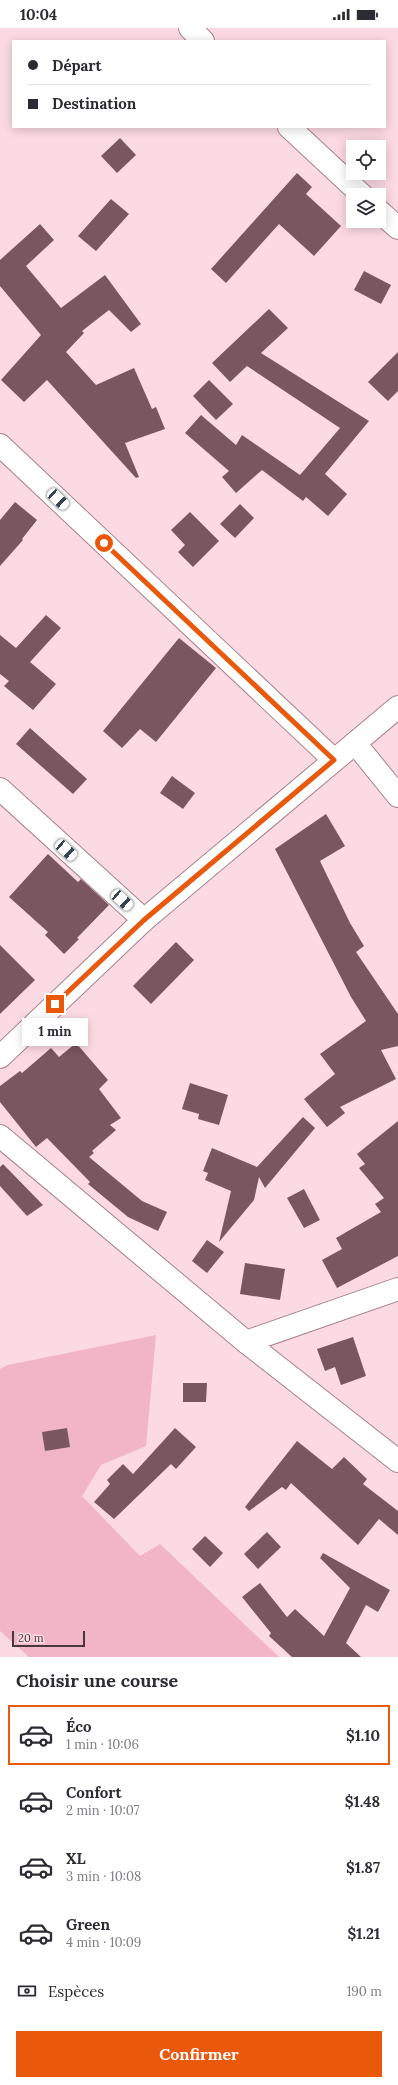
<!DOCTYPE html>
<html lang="fr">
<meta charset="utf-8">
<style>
:root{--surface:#fff;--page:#f7f7f7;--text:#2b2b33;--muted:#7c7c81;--line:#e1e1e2;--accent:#ea580c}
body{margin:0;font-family:Lora,serif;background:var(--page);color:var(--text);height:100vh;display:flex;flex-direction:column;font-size:15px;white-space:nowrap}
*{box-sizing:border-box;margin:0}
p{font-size:13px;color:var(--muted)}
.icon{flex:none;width:22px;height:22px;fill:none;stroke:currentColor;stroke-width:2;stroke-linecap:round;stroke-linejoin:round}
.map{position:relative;height:1629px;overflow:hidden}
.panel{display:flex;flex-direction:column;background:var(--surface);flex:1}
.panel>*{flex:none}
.hud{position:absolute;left:12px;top:12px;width:374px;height:88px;border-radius:0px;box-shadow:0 2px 10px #0003;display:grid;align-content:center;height:88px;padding:0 16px;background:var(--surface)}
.tools{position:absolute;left:346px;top:112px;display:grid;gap:8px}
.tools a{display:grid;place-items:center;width:40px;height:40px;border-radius:0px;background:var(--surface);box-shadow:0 2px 10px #0003;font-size:20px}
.scale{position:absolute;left:12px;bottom:10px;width:73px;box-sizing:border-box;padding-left:4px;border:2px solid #48373c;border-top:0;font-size:11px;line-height:14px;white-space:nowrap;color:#48373c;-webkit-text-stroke:3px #fcdae3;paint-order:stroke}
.end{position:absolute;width:18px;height:18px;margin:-9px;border:5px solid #ea580c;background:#fff;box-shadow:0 0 0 2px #fff}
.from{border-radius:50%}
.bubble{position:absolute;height:28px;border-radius:0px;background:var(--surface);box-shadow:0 2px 10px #0003;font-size:13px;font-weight:700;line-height:28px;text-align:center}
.car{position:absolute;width:12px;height:24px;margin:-12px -6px;border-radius:5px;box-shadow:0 0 3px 1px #0007;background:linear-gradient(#fff 24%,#345 0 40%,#fff 0 76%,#345 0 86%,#fff 0)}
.hud b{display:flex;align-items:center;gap:14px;height:38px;font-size:15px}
.hud b+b{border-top:1px solid var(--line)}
.hud i{width:10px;height:10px;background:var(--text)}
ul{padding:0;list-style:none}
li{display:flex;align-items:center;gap:12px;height:60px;margin:0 8px 6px;padding:0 8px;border:2px solid transparent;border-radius:0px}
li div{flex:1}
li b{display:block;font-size:15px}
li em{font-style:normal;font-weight:700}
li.on{border-color:var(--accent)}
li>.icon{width:36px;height:36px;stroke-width:1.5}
h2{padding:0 16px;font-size:18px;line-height:48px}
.pay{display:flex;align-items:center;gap:10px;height:44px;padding:0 16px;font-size:15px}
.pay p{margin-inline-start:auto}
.button{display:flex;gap:8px;margin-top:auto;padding:8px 16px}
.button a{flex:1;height:46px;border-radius:0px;background:var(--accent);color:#fff;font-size:16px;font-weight:700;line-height:46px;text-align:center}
.status{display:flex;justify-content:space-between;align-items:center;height:28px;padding:0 20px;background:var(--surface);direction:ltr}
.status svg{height:11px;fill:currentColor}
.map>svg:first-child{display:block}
.green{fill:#f2b5c5}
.building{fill:#795660}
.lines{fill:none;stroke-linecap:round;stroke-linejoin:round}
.minor-casing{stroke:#a8828c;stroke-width:24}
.minor{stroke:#fff;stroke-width:22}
.route{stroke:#ea580c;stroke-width:5}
</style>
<div class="status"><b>10:04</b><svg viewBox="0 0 49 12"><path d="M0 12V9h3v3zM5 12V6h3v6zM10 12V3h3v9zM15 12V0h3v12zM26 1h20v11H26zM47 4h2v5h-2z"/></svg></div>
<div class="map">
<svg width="398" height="1629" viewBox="0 0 398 1629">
<rect width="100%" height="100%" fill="#fcdae3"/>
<path class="green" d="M156,1307L146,1418L101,1437L82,1468L140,1528L160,1516L279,1629H29L0,1603V1341L8,1337Z"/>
<g class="building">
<path d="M120,110L136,127L117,145L101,128Z"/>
<path d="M297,145L312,159L306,166L341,198L314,228L279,196L226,255L211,241Z"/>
<path d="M111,171L129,186L96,223L78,208Z"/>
<path d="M40,196L54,212L26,238L61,280L105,247L141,296L131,304L109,282L82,303L84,305L66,324L96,357L134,340L152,381L156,379L165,401L125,415L139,449L136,450L47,352L24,374L1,352L41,307L0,258V232Z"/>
<path d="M364,243L391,257L381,276L354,262Z"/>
<path d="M269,281L288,300L261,325L369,393L325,446L347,466L328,488L306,469L303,473L262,442L236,465L222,449L229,443L185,405L201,387L236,417L242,407L300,447L340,400L247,338L230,354L212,335Z"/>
<path d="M398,324V363L388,373L368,354Z"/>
<path d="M209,352L233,376L216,392L193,368Z"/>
<path d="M15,474L37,492L22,511L23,512L0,538V492Z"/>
<path d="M240,476L254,490L235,510L220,496Z"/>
<path d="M190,484L219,513L193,539L178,524L185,517L171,502Z"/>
<path d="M46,587L61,600L30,634L56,656L33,682L4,658L9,653L0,646V607L16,620Z"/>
<path d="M179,610L216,640L156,714L140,701L122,720L103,703Z"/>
<path d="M30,700L87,751L73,766L16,716Z"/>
<path d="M172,748L195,765L183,781L160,765Z"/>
<path d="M326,786L345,818L320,833L350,895L364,918L356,924L398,986V1018L381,1022L396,1051L340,1079L345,1085L327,1099L304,1071L335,1046L320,1026L366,993L351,969L275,821Z"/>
<path d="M48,826L78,854L81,851L109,877L77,910L79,911L64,926L45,907L48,904L9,869Z"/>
<path d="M176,914L194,932L151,976L133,958Z"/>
<path d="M0,917L35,952L0,986Z"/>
<path d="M76,1015L108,1052L99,1061L121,1090L110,1097L116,1102L92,1123L94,1125L89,1129L142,1173L167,1184L158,1203L128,1189L88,1156L90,1154L47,1110L36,1119L0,1074V1058L20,1043L22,1045L51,1020L59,1029Z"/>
<path d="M190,1055L228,1067L219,1097L198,1091L199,1086L182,1081Z"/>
<path d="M303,1089L315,1100L265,1160L259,1149L254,1172L219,1214L231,1163L205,1152L208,1145L203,1143L212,1120L257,1139Z"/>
<path d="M398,1093V1228L337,1260L322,1232L342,1221L336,1210L381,1184L375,1176L384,1170L359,1140L365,1136L357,1126Z"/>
<path d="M3,1136L43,1177L27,1188L0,1158V1139Z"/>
<path d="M304,1161L320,1192L304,1200L287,1170Z"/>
<path d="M207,1212L224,1224L207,1245L192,1233Z"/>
<path d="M245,1235L285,1241L280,1272L240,1266Z"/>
<path d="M353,1309L366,1348L341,1357L335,1339L325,1343L317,1321Z"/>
<path d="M183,1355H207L206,1374H183Z"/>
<path d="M67,1400L70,1419L45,1423L42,1404Z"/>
<path d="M175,1400L196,1419L176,1441L171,1436L114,1491L94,1474L110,1456L107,1452L123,1436L133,1446Z"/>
<path d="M297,1413L332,1441L344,1429L367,1451L363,1456L398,1483V1507L379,1491L358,1517L291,1455L286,1462L282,1459L249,1483L245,1479Z"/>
<path d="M267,1504L281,1519L258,1541L244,1526Z"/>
<path d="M205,1508L223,1525L210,1539L192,1521Z"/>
<path d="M323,1525L390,1562L378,1584L366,1577L346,1615L361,1629H292L269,1608L271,1605L242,1569L260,1555L287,1589L295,1581L324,1608L350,1560L320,1530Z"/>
</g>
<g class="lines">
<defs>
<g id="minor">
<path d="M190,0L203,13"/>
<path d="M289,99L362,167"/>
<path d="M379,183L398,200"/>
<path d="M0,417L334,732"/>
<path d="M355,715L398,768"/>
<path d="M0,761L144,892"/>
<path d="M0,1029L144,892L398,679"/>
<path d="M0,1108L246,1314L398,1433"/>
<path d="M246,1314L398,1261"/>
</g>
</defs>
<use href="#minor" class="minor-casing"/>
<use href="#minor" class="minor"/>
</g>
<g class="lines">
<path class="route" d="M55,976L144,892L334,732L104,515"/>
</g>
</svg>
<div class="tools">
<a><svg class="icon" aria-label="locate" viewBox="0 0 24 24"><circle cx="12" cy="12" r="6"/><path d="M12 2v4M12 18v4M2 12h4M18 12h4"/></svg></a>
<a><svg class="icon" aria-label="layers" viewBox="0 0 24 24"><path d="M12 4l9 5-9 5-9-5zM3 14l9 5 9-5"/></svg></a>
</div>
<div class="scale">20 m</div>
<i class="end from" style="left:104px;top:515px"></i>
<i class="end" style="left:55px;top:976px"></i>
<div class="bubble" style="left:22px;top:990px;width:66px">1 min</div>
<i class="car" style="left:58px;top:471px;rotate:133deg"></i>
<i class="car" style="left:66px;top:822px;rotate:132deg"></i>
<i class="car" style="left:122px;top:872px;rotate:132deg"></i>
<div class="hud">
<b><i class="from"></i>Départ</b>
<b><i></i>Destination</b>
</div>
</div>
<section class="panel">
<h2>Choisir une course</h2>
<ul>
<li class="on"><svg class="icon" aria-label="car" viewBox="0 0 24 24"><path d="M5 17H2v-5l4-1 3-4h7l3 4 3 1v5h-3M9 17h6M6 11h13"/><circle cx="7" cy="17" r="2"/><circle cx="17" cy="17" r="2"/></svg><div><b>Éco</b><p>1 min · 10:06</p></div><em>$1.10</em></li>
<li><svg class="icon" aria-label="car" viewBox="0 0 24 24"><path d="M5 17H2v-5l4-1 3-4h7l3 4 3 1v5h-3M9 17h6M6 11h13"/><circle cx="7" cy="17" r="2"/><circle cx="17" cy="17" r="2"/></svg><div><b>Confort</b><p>2 min · 10:07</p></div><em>$1.48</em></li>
<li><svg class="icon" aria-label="car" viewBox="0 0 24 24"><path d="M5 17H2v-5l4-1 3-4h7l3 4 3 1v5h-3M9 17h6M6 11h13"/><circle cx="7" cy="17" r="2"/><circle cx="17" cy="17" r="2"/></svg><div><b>XL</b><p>3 min · 10:08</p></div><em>$1.87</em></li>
<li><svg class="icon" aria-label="car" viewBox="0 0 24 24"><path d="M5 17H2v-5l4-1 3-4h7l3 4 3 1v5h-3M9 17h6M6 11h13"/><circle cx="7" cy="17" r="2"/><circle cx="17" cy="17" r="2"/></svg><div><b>Green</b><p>4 min · 10:09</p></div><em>$1.21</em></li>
</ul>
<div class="pay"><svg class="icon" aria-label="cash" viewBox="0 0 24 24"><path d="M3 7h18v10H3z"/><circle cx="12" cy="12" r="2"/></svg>Espèces<p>190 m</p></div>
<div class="button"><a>Confirmer</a></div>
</section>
